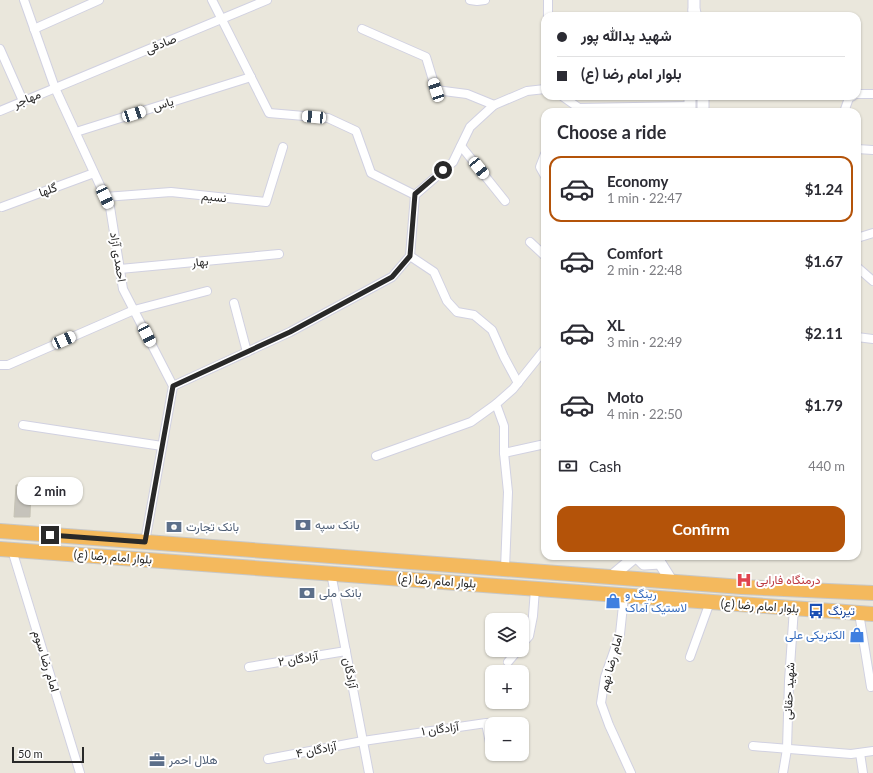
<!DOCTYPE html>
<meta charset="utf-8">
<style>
:root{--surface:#fff;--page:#f7f7f7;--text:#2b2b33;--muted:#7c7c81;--line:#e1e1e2;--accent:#b45309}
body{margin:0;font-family:Lato,Vazirmatn,sans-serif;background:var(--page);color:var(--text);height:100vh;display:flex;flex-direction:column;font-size:15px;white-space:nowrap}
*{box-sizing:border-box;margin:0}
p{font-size:13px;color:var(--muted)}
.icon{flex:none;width:22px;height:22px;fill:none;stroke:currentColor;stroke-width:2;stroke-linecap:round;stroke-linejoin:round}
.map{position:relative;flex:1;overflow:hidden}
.side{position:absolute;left:541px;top:108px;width:320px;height:452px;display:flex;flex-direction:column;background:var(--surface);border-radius:12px;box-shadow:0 1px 3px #0004}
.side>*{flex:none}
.guide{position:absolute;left:541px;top:12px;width:320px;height:88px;border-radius:12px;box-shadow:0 1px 3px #0004;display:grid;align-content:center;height:88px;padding:0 16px;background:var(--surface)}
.controls{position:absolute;left:485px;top:613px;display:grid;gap:8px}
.controls a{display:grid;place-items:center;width:44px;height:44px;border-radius:8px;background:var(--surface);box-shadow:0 1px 3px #0004;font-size:20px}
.scale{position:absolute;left:12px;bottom:10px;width:72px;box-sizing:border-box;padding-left:4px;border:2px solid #292929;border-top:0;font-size:11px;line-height:14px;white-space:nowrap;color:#292929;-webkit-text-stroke:3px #fff;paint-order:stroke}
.end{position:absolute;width:18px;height:18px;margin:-9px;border:5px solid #292929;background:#fff;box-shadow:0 0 0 2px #fff}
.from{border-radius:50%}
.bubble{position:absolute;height:28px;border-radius:12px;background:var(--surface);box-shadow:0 1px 3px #0004;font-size:13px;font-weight:700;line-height:28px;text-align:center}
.car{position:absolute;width:12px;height:24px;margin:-12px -6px;border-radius:5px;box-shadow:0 0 3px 1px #0007;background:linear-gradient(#fff 24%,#345 0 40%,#fff 0 76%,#345 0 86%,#fff 0)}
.guide b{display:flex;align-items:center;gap:14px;height:38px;font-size:15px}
.guide b+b{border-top:1px solid var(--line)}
.guide i{width:10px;height:10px;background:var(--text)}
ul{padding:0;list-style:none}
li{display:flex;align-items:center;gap:12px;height:66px;margin:0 8px 6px;padding:0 8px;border:2px solid transparent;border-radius:12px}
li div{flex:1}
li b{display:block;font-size:15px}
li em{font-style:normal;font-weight:700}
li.active{border-color:var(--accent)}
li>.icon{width:36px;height:36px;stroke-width:1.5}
h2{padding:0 16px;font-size:18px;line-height:48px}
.pay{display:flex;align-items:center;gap:10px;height:44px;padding:0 16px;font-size:15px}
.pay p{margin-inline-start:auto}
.button{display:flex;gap:8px;margin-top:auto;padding:8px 16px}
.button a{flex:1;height:46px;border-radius:12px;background:var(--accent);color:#fff;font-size:16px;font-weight:700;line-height:46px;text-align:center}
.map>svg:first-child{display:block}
.building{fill:#c6c3bb;stroke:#c6c3b5}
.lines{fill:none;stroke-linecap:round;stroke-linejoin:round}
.street-casing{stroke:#d1d1e1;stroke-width:10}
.secondary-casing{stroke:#d1d1e1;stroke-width:13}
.highway-casing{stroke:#c7c7c7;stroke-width:16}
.street{stroke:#fff;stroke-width:8}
.secondary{stroke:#fff;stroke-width:11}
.highway{stroke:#f4b95d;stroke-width:14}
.route{stroke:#292929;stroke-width:5}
.labels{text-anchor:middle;stroke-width:4;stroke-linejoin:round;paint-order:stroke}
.street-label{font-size:12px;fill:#292929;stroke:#fff}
.service-label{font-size:12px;fill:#4e5e75;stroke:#fff;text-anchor:start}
.health-label{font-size:12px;fill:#be3a42;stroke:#fff;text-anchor:start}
.shop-label{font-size:12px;fill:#366cbe;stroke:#fff;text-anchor:start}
.transit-label{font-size:12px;fill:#164399;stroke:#fff;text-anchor:start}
</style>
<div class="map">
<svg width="873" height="773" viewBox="0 0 873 773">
<rect width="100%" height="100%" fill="#eae7dc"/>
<path class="building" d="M16,485H31L30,517H14Z"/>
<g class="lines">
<defs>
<g id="street">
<path d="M24,0L55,88L110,207L123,289L173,386L145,542"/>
<path d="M212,0L269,113L328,118L356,131L371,173L415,195"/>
<path d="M470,0L477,1L485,0"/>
<path d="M548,0V16"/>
<path d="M34,29L99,0"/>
<path d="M362,29L426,57L436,90L467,94L494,105"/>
<path d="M0,49L23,101"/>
<path d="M857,94H873"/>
<path d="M562,96L579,108L690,106"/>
<path d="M0,111L267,0"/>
<path d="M844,112L849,98L853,96"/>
<path d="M76,132L251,77"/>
<path d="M461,146L505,201"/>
<path d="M857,149L873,150"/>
<path d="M545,154L540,167L545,176"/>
<path d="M105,197L171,192L266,202L283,147"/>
<path d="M2,207L94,173"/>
<path d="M857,238L873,233"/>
<path d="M530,242L545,256"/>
<path d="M410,256L434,272L447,301L457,312L474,315L492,330L504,357L518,383"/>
<path d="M857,267L873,281"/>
<path d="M120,269L279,254"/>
<path d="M234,303L247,352"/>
<path d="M857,337L873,339"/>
<path d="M0,365H8L134,310L207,291"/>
<path d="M173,386L290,332L392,277L410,256L415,195L453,162L470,127L494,105L527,91L545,89"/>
<path d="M23,425L162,446"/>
<path d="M504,453L545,444"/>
<path d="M376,456L471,422L496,404"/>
<path d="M12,550L80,773"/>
<path d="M505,569L508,492L504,453V426L496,404L513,389L545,349"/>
<path d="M331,573L369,773"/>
<path d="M624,596L620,634L605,677L601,703L609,725L631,773"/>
<path d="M859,613L871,687"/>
<path d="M522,644L529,636L533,616L535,589"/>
<path d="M690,657L710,602"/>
<path d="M508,662L518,650"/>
<path d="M249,667L346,651"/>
<path d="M753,746L851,754L873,751"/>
<path d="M860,753L863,773"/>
<path d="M268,759L363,741L486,723L492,753"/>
<path d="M783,773L787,749L789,681L794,608"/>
</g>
<g id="secondary">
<path d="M694,0V10"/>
<path d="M694,16V10L696,16"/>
<path d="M690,112V96"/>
<path d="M703,112V96"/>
<path d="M636,556L644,564L660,563"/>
<path d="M658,556L660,563L672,582"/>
<path d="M611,577L636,556"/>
</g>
<g id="highway">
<path d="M0,531L742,587L873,593"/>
<path d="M0,549L873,614"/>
</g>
</defs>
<use href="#street" class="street-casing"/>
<use href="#secondary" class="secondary-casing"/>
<use href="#highway" class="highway-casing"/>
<use href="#street" class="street"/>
<use href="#secondary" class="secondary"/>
<use href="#highway" class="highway"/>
</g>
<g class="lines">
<path class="route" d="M50,535L145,542L173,386L290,332L392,277L410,256L415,194L443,170"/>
</g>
<defs>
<symbol id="bank-bare" viewBox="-9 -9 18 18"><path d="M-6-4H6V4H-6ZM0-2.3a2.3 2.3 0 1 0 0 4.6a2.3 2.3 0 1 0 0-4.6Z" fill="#5c6f8a" stroke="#fff" stroke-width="2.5" paint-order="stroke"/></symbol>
<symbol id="hospital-bare" viewBox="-9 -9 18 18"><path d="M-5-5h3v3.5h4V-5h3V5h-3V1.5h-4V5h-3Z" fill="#e0444e" stroke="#fff" stroke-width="2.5" paint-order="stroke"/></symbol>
<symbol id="shop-bare" viewBox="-9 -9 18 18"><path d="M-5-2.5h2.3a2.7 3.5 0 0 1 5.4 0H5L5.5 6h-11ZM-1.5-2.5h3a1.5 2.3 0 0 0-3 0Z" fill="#3f7fe0" stroke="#fff" stroke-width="2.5" paint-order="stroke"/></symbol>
<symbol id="bus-bare" viewBox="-9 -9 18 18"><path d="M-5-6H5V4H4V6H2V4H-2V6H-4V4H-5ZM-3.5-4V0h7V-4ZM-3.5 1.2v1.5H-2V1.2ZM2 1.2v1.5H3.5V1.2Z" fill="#1a4fb4" stroke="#fff" stroke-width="2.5" paint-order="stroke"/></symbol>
<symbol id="office-bare" viewBox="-9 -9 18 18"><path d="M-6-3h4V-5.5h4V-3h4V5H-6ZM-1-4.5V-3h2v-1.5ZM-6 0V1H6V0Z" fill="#5c6f8a" stroke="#fff" stroke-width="2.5" paint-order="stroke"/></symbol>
</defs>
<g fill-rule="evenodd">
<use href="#bank-bare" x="292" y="514" width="22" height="22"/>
<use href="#bank-bare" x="163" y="516" width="22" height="22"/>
<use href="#hospital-bare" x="733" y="569" width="22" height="22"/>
<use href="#bank-bare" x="296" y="582" width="22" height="22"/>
<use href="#shop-bare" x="602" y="590" width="22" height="22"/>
<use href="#bus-bare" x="805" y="600" width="22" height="22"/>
<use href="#shop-bare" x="846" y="624" width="22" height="22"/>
<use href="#office-bare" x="146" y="749" width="22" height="22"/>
</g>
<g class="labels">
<g class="street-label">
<text transform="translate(161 44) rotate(-22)" y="4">صادقی</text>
<text transform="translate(27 99) rotate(-23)" y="4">مهاجر</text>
<text transform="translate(163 104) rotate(-18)" y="4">یاس</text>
<text transform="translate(48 190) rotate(-20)" y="4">گلها</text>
<text transform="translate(214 197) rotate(6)" y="4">نسیم</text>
<text transform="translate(118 257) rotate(81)" y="4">احمدی آزاد</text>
<text transform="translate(200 262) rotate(-6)" y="4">بهار</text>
<text transform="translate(113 557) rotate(4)" y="4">بلوار امام رضا (ع)</text>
<text transform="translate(437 581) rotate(4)" y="4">بلوار امام رضا (ع)</text>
<text transform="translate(760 606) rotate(4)" y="4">بلوار امام رضا (ع)</text>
<text transform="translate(298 659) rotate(-9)" y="4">آزادگان ۲</text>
<text transform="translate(46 661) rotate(73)" y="4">امام رضا سوم</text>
<text transform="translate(611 663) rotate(-75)" y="4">امام رضا نهم</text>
<text transform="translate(350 673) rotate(79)" y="4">آزادگان</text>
<text transform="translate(789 691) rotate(-87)" y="4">شهید حقانی</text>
<text transform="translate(440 729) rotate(-8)" y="4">آزادگان ۱</text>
<text transform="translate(316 750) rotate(-11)" y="4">آزادگان ۴</text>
</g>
<g class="service-label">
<text x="315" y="529">بانک سپه</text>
<text x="186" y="531">بانک تجارت</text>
<text x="319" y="597">بانک ملی</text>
<text x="169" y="764">هلال احمر</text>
</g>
<g class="health-label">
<text x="756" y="584">درمنگاه فارابی</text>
</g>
<g class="shop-label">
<text x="625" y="598">رینگ و<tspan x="625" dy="14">لاستیک آماک</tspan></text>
<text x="845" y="639" text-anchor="end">الکتریکی علی</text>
</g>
<g class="transit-label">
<text x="828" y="615">تیرنگ</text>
</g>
</g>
</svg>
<div class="controls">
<a><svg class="icon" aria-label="layers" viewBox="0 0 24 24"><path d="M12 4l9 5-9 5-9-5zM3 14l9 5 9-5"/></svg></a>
<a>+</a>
<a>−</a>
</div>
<div class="scale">50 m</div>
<i class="end from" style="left:443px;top:170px"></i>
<i class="end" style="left:50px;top:535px"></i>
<div class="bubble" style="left:17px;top:477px;width:66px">2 min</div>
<i class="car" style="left:436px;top:90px;rotate:342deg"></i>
<i class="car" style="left:134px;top:114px;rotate:72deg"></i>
<i class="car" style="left:314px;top:117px;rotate:275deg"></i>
<i class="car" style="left:479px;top:168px;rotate:141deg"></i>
<i class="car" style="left:105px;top:197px;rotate:155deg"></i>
<i class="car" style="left:147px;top:335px;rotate:153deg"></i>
<i class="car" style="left:64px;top:340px;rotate:66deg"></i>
<div class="guide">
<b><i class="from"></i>شهید یدالله پور</b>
<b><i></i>بلوار امام رضا (ع)</b>
</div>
<section class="side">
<h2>Choose a ride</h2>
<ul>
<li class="active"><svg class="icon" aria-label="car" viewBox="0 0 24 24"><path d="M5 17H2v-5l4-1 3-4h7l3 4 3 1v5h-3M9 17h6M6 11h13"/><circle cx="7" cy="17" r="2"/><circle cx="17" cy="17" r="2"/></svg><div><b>Economy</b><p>1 min · 22:47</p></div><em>$1.24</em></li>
<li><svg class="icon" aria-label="car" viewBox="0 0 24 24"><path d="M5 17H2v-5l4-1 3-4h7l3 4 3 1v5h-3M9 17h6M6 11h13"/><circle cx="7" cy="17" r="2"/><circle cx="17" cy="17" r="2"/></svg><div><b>Comfort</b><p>2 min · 22:48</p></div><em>$1.67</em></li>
<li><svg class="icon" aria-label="car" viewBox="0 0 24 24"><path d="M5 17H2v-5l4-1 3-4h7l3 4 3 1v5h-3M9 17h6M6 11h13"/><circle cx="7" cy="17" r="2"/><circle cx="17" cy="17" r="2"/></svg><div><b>XL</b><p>3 min · 22:49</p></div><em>$2.11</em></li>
<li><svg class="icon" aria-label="car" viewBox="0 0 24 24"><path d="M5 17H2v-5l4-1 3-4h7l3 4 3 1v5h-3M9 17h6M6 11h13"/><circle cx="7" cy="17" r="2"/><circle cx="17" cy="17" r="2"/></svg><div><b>Moto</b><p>4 min · 22:50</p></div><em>$1.79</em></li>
</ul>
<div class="pay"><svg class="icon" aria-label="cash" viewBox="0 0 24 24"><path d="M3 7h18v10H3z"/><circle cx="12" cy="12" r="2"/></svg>Cash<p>440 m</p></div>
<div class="button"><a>Confirm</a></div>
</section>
</div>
